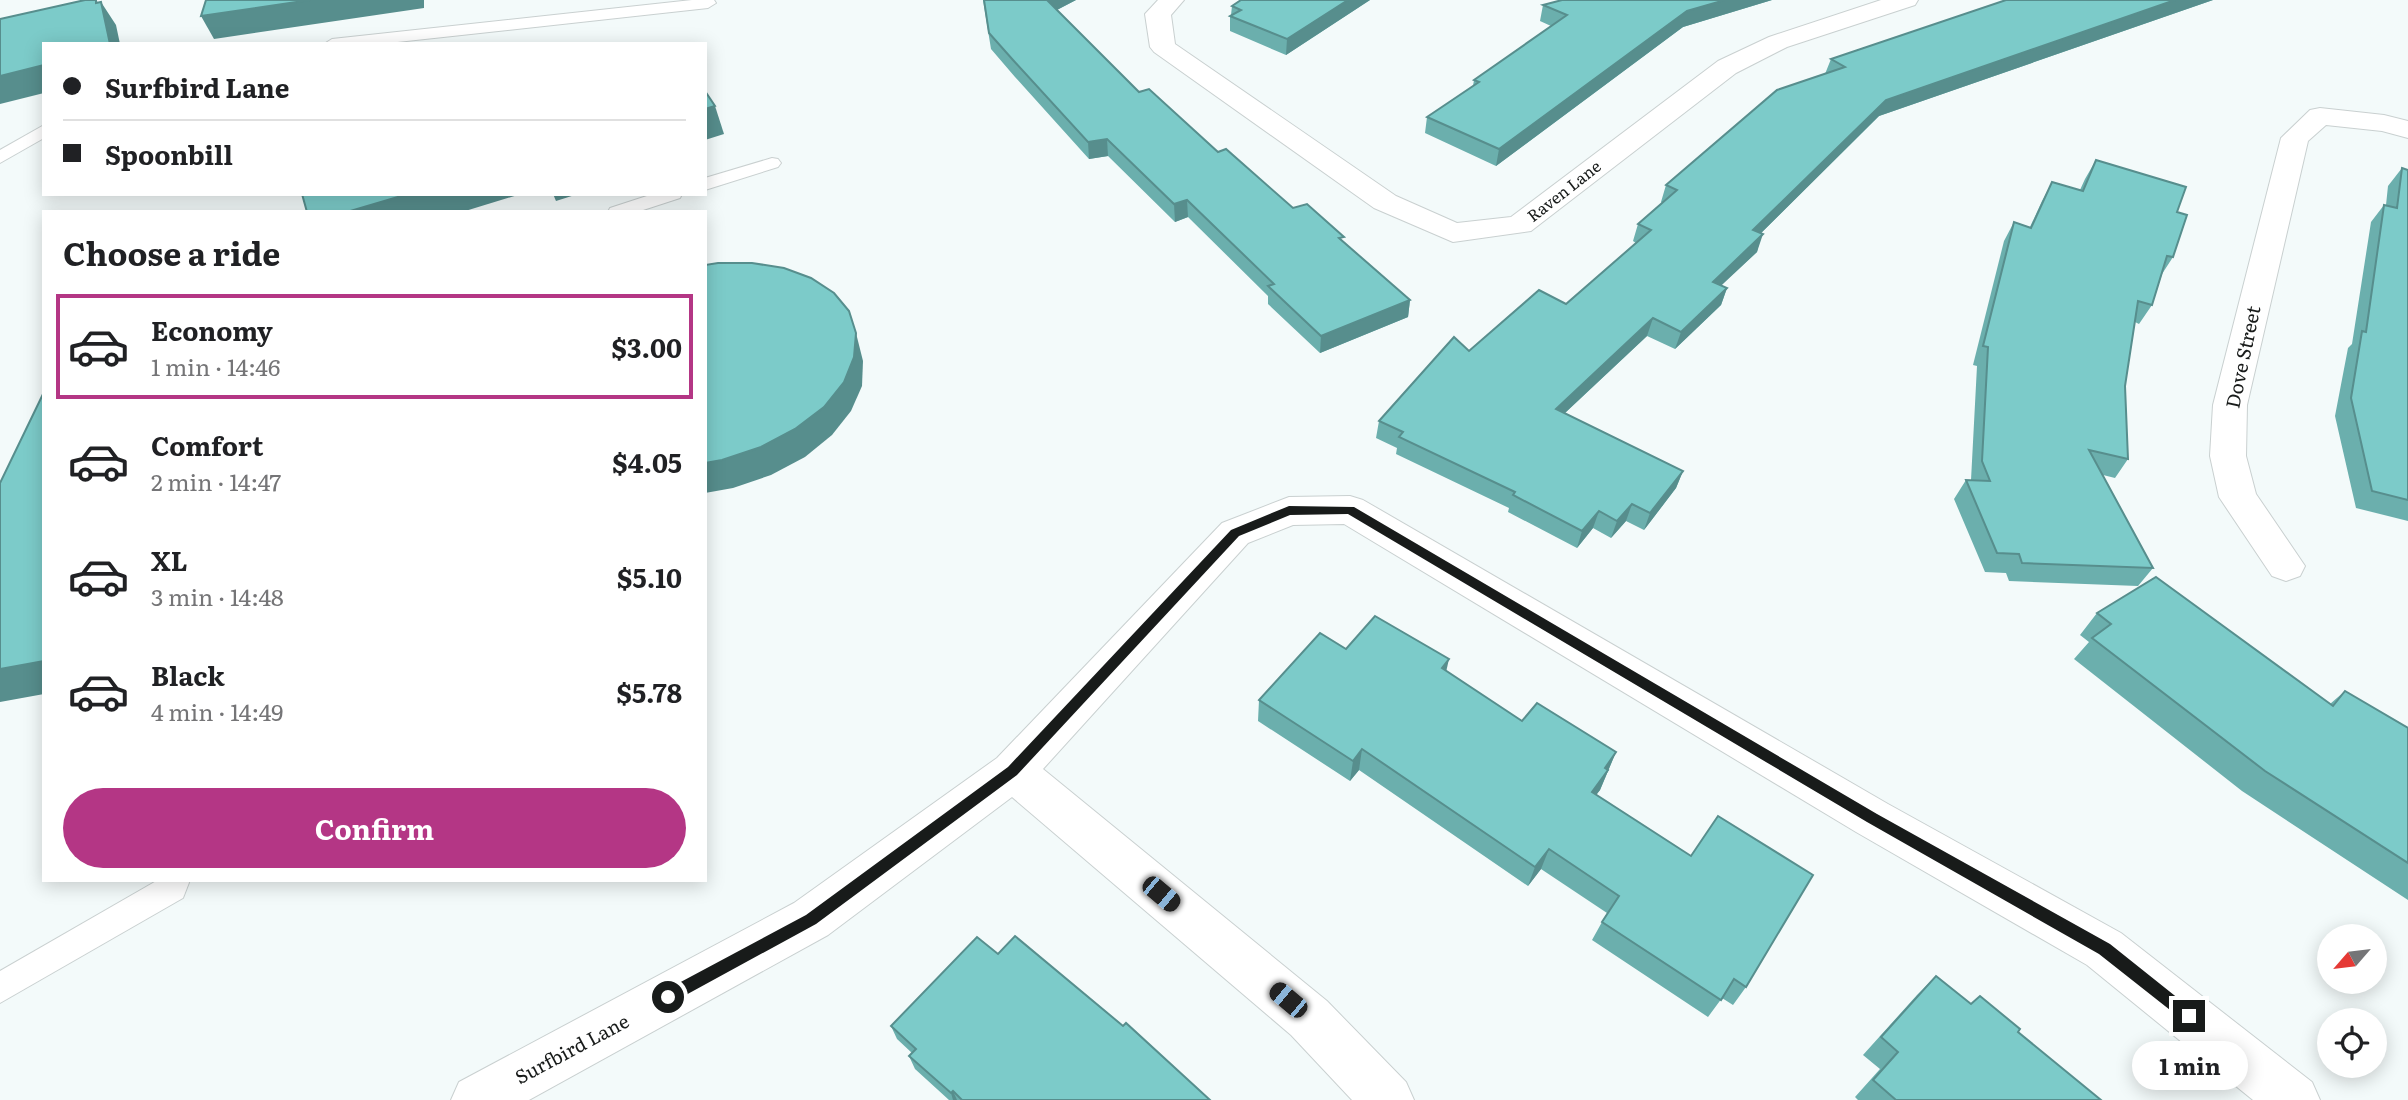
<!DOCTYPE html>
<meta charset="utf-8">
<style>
:root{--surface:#fff;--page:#f6f6f6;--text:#202124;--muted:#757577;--line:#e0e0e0;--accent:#b43685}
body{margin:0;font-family:Literata,serif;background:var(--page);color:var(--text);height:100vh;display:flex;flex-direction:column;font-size:26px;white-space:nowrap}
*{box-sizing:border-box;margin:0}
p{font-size:23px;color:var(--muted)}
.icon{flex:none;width:38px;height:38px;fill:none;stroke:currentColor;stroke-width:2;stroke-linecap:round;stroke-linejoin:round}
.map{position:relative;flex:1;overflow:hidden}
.side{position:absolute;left:42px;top:210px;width:665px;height:672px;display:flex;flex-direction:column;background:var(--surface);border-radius:0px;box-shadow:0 4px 18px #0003}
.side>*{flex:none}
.guide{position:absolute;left:42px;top:42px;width:665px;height:154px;border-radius:0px;box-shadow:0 4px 18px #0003;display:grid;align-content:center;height:154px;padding:0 21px;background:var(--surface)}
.needle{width:46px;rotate:242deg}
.tools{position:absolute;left:2317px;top:924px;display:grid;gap:14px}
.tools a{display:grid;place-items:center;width:70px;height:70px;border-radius:50%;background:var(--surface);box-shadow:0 4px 18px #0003;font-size:35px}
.end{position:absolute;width:32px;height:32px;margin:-16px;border:9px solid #181b1a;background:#fff;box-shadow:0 0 0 4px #fff}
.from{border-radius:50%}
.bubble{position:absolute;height:49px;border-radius:24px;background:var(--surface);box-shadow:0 4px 18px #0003;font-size:23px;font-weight:700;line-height:49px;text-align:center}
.car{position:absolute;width:21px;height:42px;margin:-21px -10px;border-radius:9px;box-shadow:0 0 5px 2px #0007;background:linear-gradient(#222 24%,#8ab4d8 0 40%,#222 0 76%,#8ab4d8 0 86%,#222 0)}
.guide b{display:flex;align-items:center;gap:24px;height:66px;font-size:26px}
.guide b+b{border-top:2px solid var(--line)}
.guide i{width:18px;height:18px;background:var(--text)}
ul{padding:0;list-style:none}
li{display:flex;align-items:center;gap:21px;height:105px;margin:0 14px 10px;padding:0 7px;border:4px solid transparent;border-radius:0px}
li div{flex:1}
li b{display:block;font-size:26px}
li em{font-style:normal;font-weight:700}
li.current{border-color:var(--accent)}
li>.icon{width:63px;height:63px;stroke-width:1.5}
h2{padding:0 21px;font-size:32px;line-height:84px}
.button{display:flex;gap:14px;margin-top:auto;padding:14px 21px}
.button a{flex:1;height:80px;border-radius:42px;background:var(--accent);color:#fff;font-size:28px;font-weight:700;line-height:80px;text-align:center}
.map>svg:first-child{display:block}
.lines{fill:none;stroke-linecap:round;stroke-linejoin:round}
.lane-casing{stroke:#c9d0d0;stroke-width:2}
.street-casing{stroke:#c9d0d0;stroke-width:2}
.lane{fill:#fff;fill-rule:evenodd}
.street{fill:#fff;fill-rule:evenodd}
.wall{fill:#6bafad}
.shaded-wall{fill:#578e8d}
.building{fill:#7ccbc9;stroke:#578e8d;stroke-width:2}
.route{fill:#181b1a}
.labels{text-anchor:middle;stroke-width:5;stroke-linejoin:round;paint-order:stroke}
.far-street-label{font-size:16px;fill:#181b1a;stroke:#fff}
.street-label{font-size:19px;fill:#181b1a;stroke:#fff}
</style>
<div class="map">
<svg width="2408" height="1100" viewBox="0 0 2408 1100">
<rect width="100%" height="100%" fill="#f3fafa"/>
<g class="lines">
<defs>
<g id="lane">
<path d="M692,0H714L716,3L708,8L379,44H324L332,39Z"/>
<path d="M44,125V138L0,163V150Z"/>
<path d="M772,158L778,159L781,163L778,167L705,190V178Z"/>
<path d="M653,194H682L680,198L637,212H608L610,208Z"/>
<path d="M158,880H190L183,898L0,1003V971Z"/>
</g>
<g id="street">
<path d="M1158,0H1184L1171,15L1175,44L1396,196L1457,223L1511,217L1718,61L1769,37L1881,0H1918L1915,5L1787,47L1736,73L1531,231L1453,242L1374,208L1154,52L1150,47L1145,14Z"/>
<path d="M2320,108L2384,115L2408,121V138L2382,131L2326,125L2308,141L2247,405L2246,456L2256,494L2305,566L2300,576L2286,581L2272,576L2219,497L2210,456L2213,405L2281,138L2310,110Z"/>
<path d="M1350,496L1363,500L1888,804L2121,933L2312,1082L2320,1100H2253L2087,965L1856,832L1344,524L1293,525L1248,543L1043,769L1327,1001L1406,1082L1414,1100H1352L1291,1035L1012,797L828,935L529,1100H451L459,1082L794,903L997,758L1222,523L1289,497Z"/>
</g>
</defs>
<use href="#lane" class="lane-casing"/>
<use href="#street" class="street-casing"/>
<use href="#lane" class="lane"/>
<use href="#street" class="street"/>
</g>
<g class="wall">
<path d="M983,0H1076L1057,10L1139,92L1293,208L1343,242L1410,300L1408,317L1320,353L1268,304V296L1188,217L1175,222L1108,156L1089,159L1015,77L991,49Z"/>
<path d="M1241,0H1370L1286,55L1230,31V16L1231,15L1232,6Z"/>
<path d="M1562,0H1772L1683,27L1496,166L1425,133L1427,117L1473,86L1474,80L1551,26L1540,21L1543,5Z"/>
<path d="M2006,0H2213L1879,116L1761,233L1757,252L1721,285L1727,288L1721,305L1675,349L1647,336L1565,413L1683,471L1676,488L1644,530L1626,521L1611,538L1593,528L1577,548L1508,512L1509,508L1396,454L1397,448L1376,438L1379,421L1469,351L1566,304L1636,243L1633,241L1638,224L1662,203L1661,202L1666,185L1825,74L1831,59Z"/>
<path d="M2096,160L2177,212L2173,257L2162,274L2152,305L2139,324L2135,322L2125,386L2128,459L2115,478L2103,475L2153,568L2138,586L2009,581L2006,573L1985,572L1954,499L1966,480H1971L1977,366L1973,365L2004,241L2014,222L2030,227L2042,201L2052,182L2080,190L2085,179Z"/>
<path d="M2402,168L2408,170V521L2356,508L2335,416L2348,348L2352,344L2371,222L2384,205H2386L2388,186Z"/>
<path d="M2097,613L2330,704L2345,691L2408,728V900L2242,791L2074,659L2089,642L2080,635Z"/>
<path d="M1346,649L1446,671L1522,721L1616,752L1600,790L1596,795L1746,987L1733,1005L1722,998L1708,1017L1592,940L1607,913L1541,869L1528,886L1359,770L1350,781L1258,721L1259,700Z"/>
<path d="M998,954L1210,1100H949L915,1069L909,1056L912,1053L897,1039L891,1026Z"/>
<path d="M1936,976L1971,1004L2018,1032L2101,1100H1858L1855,1097L1880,1069L1863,1055L1917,995Z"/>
</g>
<g class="shaded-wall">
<path d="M96,0L103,9L101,2L116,25L120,44H110Z"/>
<path d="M310,0H424V8L214,39L201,16Z"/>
<path d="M1046,0H1076L1047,15Z"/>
<path d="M1348,0H1370L1286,55L1287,39Z"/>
<path d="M1725,0H1772L1683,27L1496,166L1499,149L1687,11Z"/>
<path d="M2175,0H2213L1879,116L1747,247L1753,230L1886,100Z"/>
<path d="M44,65V93L0,104V76Z"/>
<path d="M715,106L724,134L705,140V109Z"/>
<path d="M1107,139L1108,156L1089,159L1088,142Z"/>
<path d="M408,194H521L462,212H347Z"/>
<path d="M553,194H578L556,201Z"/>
<path d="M1187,200L1188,217L1175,222L1174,204Z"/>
<path d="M1763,234L1757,252L1707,299L1713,282Z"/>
<path d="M1727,288L1721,305L1675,349L1681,332Z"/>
<path d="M1410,300L1408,317L1320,353L1321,336Z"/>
<path d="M1653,318L1647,336L1551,426L1556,409Z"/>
<path d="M856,333L863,361L862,386L851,411L832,435L805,457L771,475L733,488L705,493V463Z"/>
<path d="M1683,471L1676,488L1644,530L1650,513Z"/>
<path d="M1632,504L1626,521L1611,538L1617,521Z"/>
<path d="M1599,511L1593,528L1577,548L1582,531Z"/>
<path d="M1449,659L1444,681L1442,668Z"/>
<path d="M44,661V694L0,702V669Z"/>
<path d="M1362,749L1359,770L1350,781L1353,761Z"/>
<path d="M1616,752L1600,790L1583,812L1592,792L1605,768Z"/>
<path d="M1549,849L1541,869L1528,886L1535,867Z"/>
<path d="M953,1091L957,1100H953L951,1093Z"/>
</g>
<g class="building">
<path d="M85,0H96V3L101,2L110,44H44V65L0,76V19Z"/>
<path d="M206,0H310L201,16Z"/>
<path d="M984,0H1047L1139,92L1149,89L1218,152L1226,149L1293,208L1307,204L1344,237L1339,238L1410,300L1321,336L1268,286L1274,284L1187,200L1174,204L1107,139L1088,142L1013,60L989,33Z"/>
<path d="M1241,0H1348L1287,39L1230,16L1241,10L1232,6Z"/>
<path d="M1562,0H1725L1687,11L1499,149L1427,117L1479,82L1474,80L1567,15L1543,5Z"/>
<path d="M2006,0H2175L1886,100L1753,230L1763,234L1713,282L1727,288L1681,332L1653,318L1556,409L1683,471L1650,513L1632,504L1617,521L1599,511L1582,531L1513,495L1515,492L1399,437L1403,432L1379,421L1454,337L1469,351L1539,290L1566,304L1651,230L1638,224L1677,190L1666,185L1777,90L1845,67L1831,59Z"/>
<path d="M705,91L715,106L705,109Z"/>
<path d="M2096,160L2186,187L2177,212L2187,215L2173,257L2167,256L2152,305L2138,301L2125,386L2128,459L2089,450L2153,568L2022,563L2019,554L1997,553L1966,480L1990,481L1982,461L1988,347L1983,346L2014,222L2031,228L2052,182L2083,191Z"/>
<path d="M2402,168L2408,170V500L2372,491L2351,398L2362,331L2366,332L2384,205L2397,208Z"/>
<path d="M302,194H408L347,212H307Z"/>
<path d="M718,263H752L784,268L811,278L834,293L849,311L856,333L854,357L844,382L824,407L795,429L761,447L722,460L705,463V265Z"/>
<path d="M44,392V661L0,669V483Z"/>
<path d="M2156,577L2333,706L2345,691L2408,728V863L2265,771L2092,638L2111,624L2097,613Z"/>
<path d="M1375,616L1449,659L1442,668L1522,721L1537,703L1616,752L1605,768L1608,770L1592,792L1691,856L1718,816L1813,875L1746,987L1734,979L1721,1000L1602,922L1619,896L1549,849L1535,867L1362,749L1353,761L1259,700L1320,633L1346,649Z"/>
<path d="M1015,936L1123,1026L1126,1023L1210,1100H962L953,1091L951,1093L909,1056L916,1049L891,1026L977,937L998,954Z"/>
<path d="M1936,976L1971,1004L1980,996L2020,1029L2018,1032L2101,1100H1896L1873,1080L1898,1052L1881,1037Z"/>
</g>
<path class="route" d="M1289,506L1354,507L1877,814L2110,944L2194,1011V1021H2184L2099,954L1867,822L1348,514L1290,515L1239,536L1017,775L816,924L673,1002H662V992L806,915L1008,767L1231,530Z"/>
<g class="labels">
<g class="far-street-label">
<text transform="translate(1564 191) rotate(-38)" y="6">Raven Lane</text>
</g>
<g class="street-label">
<text transform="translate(2243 357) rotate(-78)" y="7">Dove Street</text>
<text transform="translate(572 1049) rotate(-28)" y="7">Surfbird Lane</text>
</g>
</g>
</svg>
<div class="tools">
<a><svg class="needle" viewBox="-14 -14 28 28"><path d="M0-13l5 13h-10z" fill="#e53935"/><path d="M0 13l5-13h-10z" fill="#757577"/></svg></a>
<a><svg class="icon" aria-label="locate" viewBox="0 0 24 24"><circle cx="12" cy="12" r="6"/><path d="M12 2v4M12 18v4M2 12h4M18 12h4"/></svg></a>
</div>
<i class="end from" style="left:668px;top:997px"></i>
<i class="end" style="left:2189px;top:1016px"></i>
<div class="bubble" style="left:2132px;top:1041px;width:116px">1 min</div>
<i class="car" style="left:1161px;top:894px;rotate:130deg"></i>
<i class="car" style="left:1288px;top:1000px;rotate:310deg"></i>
<div class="guide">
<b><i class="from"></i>Surfbird Lane</b>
<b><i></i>Spoonbill</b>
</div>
<section class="side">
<h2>Choose a ride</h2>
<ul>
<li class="current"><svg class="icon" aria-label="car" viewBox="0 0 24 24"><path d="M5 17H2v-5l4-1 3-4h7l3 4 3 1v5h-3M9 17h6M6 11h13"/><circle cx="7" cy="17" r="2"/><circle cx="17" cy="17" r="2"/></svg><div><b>Economy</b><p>1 min · 14:46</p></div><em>$3.00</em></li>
<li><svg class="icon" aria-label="car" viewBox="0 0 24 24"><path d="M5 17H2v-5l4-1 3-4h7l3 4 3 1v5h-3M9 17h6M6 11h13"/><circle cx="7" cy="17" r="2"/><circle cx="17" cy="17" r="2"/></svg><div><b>Comfort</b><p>2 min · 14:47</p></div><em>$4.05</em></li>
<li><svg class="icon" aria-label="car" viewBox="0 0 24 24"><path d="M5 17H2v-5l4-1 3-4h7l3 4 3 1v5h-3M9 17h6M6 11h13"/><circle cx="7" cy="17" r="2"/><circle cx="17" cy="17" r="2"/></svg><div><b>XL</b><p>3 min · 14:48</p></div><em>$5.10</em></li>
<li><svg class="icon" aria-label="car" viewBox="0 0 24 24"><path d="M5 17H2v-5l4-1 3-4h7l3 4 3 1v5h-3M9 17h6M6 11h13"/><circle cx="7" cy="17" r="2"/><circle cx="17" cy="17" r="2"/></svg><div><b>Black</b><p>4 min · 14:49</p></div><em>$5.78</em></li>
</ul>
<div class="button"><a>Confirm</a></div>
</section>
</div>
